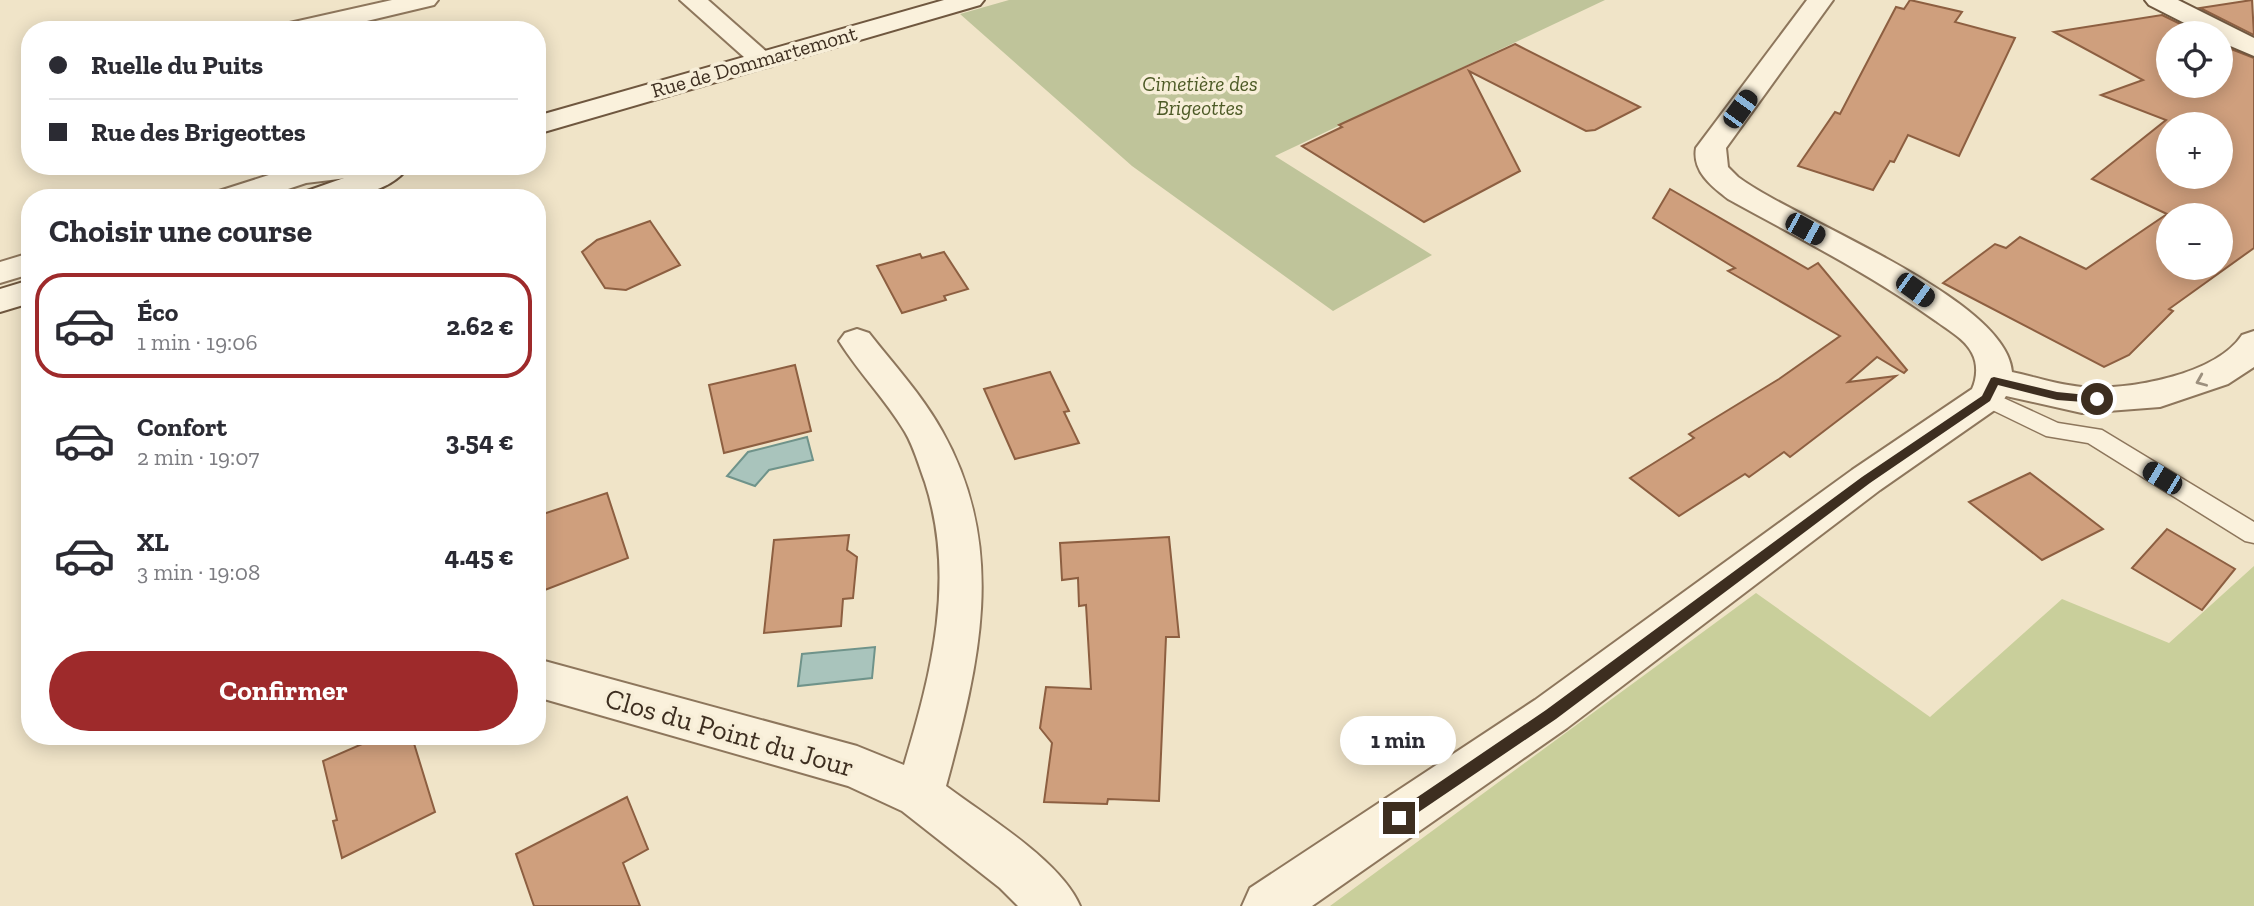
<!DOCTYPE html>
<html lang="fr">
<meta charset="utf-8">
<style>
:root{--surface:#fff;--page:#f7f7f7;--text:#2b2b33;--muted:#7c7c81;--line:#e1e1e2;--accent:#9e2a2b}
body{margin:0;font-family:"Zilla Slab",serif;background:var(--page);color:var(--text);height:100vh;display:flex;flex-direction:column;font-size:26px;white-space:nowrap}
*{box-sizing:border-box;margin:0}
p{font-size:23px;color:var(--muted)}
.icon{flex:none;width:38px;height:38px;fill:none;stroke:currentColor;stroke-width:2;stroke-linecap:round;stroke-linejoin:round}
.map{position:relative;flex:1;overflow:hidden}
.sheet{position:absolute;left:21px;top:189px;width:525px;height:556px;display:flex;flex-direction:column;background:var(--surface);border-radius:28px;box-shadow:0 4px 18px #0003}
.sheet>*{flex:none}
.hud{position:absolute;left:21px;top:21px;width:525px;height:154px;border-radius:28px;box-shadow:0 4px 18px #0003;display:grid;align-content:center;height:154px;padding:0 28px;background:var(--surface)}
.tools{position:absolute;left:2156px;top:21px;display:grid;gap:14px}
.tools a{display:grid;place-items:center;width:77px;height:77px;border-radius:50%;background:var(--surface);box-shadow:0 4px 18px #0003;font-size:35px}
.end{position:absolute;width:32px;height:32px;margin:-16px;border:9px solid #3d2e20;background:#fff;box-shadow:0 0 0 4px #fff}
.from{border-radius:50%}
.bubble{position:absolute;height:49px;border-radius:24px;background:var(--surface);box-shadow:0 4px 18px #0003;font-size:23px;font-weight:700;line-height:49px;text-align:center}
.car{position:absolute;width:21px;height:42px;margin:-21px -10px;border-radius:9px;box-shadow:0 0 5px 2px #0007;background:linear-gradient(#222 24%,#8ab4d8 0 40%,#222 0 76%,#8ab4d8 0 86%,#222 0)}
.hud b{display:flex;align-items:center;gap:24px;height:66px;font-size:26px}
.hud b+b{border-top:2px solid var(--line)}
.hud i{width:18px;height:18px;background:var(--text)}
ul{padding:0;list-style:none}
li{display:flex;align-items:center;gap:21px;height:105px;margin:0 14px 10px;padding:0 14px;border:4px solid transparent;border-radius:28px}
li div{flex:1}
li b{display:block;font-size:26px}
li em{font-style:normal;font-weight:700}
li.selected{border-color:var(--accent)}
li>.icon{width:63px;height:63px;stroke-width:1.5}
h2{padding:0 28px;font-size:32px;line-height:84px}
.primary-button{display:flex;gap:14px;margin-top:auto;padding:14px 28px}
.primary-button a{flex:1;height:80px;border-radius:42px;background:var(--accent);color:#fff;font-size:28px;font-weight:700;line-height:80px;text-align:center}
.map>svg:first-child{display:block}
.green{fill:#c9cf9b}
.cemetery{fill:#bfc49a}
.water{fill:#a9c4bc;stroke:#6f938a;stroke-width:2}
.building{fill:#cf9f7d;stroke:#8d5f41;stroke-width:2;fill-rule:evenodd}
.lines{fill:none;stroke-linecap:round;stroke-linejoin:round}
.lane-casing{stroke:#8d765c;stroke-width:3}
.street-casing{stroke:#8d765c;stroke-width:4}
.secondary-casing{stroke:#6f573f;stroke-width:4}
.lane{fill:#faf1dc;fill-rule:evenodd}
.street{fill:#faf1dc;fill-rule:evenodd}
.secondary{fill:#faf1dc;fill-rule:evenodd}
.oneway{stroke:#9c907e}
.route{fill:#3d2e20}
.labels{text-anchor:middle;stroke-width:7;stroke-linejoin:round;paint-order:stroke}
.far-street-label{font-size:21px;fill:#3d2e20;stroke:#f7eed8}
.far-park-label{font-size:21px;font-style:italic;fill:#4d5a26;stroke:#f7eed8}
.near-street-label{font-size:28px;fill:#3d2e20;stroke:#f7eed8}
</style>
<div class="map">
<svg width="2254" height="906" viewBox="0 0 2254 906">
<rect width="100%" height="100%" fill="#f0e4c8"/>
<path class="green" d="M2254,566V906H1330L1756,593L1930,717L2062,599L2169,643Z"/>
<path class="cemetery" d="M1009,0H1605L1275,156L1432,255L1333,311L1132,166L960,14Z"/>
<g class="water">
<path d="M807,437L813,460L769,470L755,486L727,476L748,452Z"/>
<path d="M875,647L872,678L798,686L802,654Z"/>
</g>
<g class="building">
<path d="M1910,0L1962,12L1955,22L2015,38L1959,156L1908,135L1894,162L1890,161L1873,190L1798,166L1835,112L1840,114L1896,7L1904,9Z"/>
<path d="M2252,0L2254,35L2200,8Z"/>
<path d="M2162,15L2199,33H2168V86H2221V45L2254,58V248L2169,309L2173,311L2129,355L2104,367L1943,283L1995,244L2006,248L2020,237L2086,269L2167,214L2092,179L2166,120L2101,95L2143,80L2054,32ZM2168,124H2221V177H2168ZM2168,215H2221V268H2168Z"/>
<path d="M1515,44L1640,107L1595,130L1586,131L1469,71L1520,171L1424,222L1302,146L1342,127L1339,125Z"/>
<path d="M1670,189L1808,269L1818,263L1907,370L1904,373L1877,357L1848,382L1896,376L1790,457L1784,452L1749,477L1745,474L1679,516L1630,478L1694,438L1689,434L1779,379L1840,336L1728,271L1735,268L1653,218Z"/>
<path d="M650,221L680,265L626,290L605,288L582,252L597,240Z"/>
<path d="M944,252L968,289L944,296L946,300L902,313L877,266L920,254L922,258Z"/>
<path d="M795,365L811,431L724,453L709,385Z"/>
<path d="M1050,372L1069,411L1064,412L1079,443L1015,459L984,389Z"/>
<path d="M2030,473L2103,529L2042,560L1969,502Z"/>
<path d="M607,493L628,558L537,593V516Z"/>
<path d="M2167,529L2235,569L2202,610L2132,568Z"/>
<path d="M849,535L847,550L857,557L853,598L843,599L841,626L764,633L774,540Z"/>
<path d="M1169,537L1179,637H1166L1159,801L1108,799L1107,804L1044,802L1052,743L1040,728L1046,687L1091,689L1086,605L1079,606L1078,578L1062,580L1060,543Z"/>
<path d="M378,737H412L435,812L342,858L333,821L337,820L323,761Z"/>
<path d="M627,797L648,849L623,863L640,906H534L516,854Z"/>
</g>
<g class="lines">
<defs>
<path id="lane" d="M1986,390L2058,423L2102,430L2254,522V543L2245,541L2088,443L2046,436L1978,403L1975,398L1978,393Z"/>
<g id="street">
<path d="M392,0H438L434,5L329,30H281L285,24Z"/>
<path d="M680,0H708L776,60L772,66L763,68L754,66Z"/>
<path d="M1807,0H1833L1726,148L1728,167L1738,177C1795,220 2007,298 2012,372C2035,377 2059,385 2082,387C2127,391 2216,375 2242,335L2254,331V367L2228,384L2160,407L2082,413L2006,396L1999,407L1880,490L1567,728L1312,906H1242L1250,888L1535,700L1852,470L1972,389C1977,378 1978,364 1972,353C1965,339 1948,330 1936,321C1870,274 1799,238 1728,199C1711,186 1692,171 1696,148Z"/>
<path d="M297,166H356L359,171L355,177L306,183L261,198H215L219,191Z"/>
<path d="M30,253V274L0,283V262Z"/>
<path d="M857,329L869,333C894,365 922,395 942,431C1008,548 979,665 946,786C986,816 1061,861 1080,906H1018L1000,888L902,811L848,786L537,697V659L857,746L904,765C932,672 956,578 925,482C919,466 914,447 905,432C886,400 859,373 839,341L845,333Z"/>
</g>
<g id="secondary">
<path d="M944,0H984L980,5L537,134V116Z"/>
<path d="M2145,0H2178L2254,38V56L2221,42V33H2204L2149,5Z"/>
<path d="M378,166H409C387,198 337,198 303,198L307,191Z"/>
<path d="M30,280V303L0,312V289Z"/>
</g>
</defs>
<use href="#lane" class="lane-casing"/>
<use href="#street" class="street-casing"/>
<use href="#secondary" class="secondary-casing"/>
<use href="#lane" class="lane"/>
<use href="#street" class="street"/>
<use href="#secondary" class="secondary"/>
</g>
<defs><path id="oneway-chevron" d="M-2-3.5L2.5 0L-2 3.5" fill="none" stroke-width="1.6" stroke-linecap="round" stroke-linejoin="round" transform="scale(1.75)"/></defs>
<use class="oneway" href="#oneway-chevron" transform="translate(2201 381) rotate(157)"/>
<path class="route" d="M1994,377L2057,392L2097,396L2102,399L2097,403L2057,400L1998,385L1990,401L1870,483L1556,719L1404,822H1394L1391,818L1394,813L1546,710L1862,477L1982,396L1991,378Z"/>
<g class="labels">
<g class="far-street-label">
<text transform="translate(754 62) rotate(-16)" y="7">Rue de Dommartemont</text>
</g>
<g class="far-park-label">
<text x="1200" y="91">Cimetière des<tspan x="1200" dy="24">Brigeottes</tspan></text>
</g>
<g class="near-street-label">
<text transform="translate(730 732) rotate(16)" y="10">Clos du Point du Jour</text>
</g>
</g>
</svg>
<div class="tools">
<a><svg class="icon" aria-label="locate" viewBox="0 0 24 24"><circle cx="12" cy="12" r="6"/><path d="M12 2v4M12 18v4M2 12h4M18 12h4"/></svg></a>
<a>+</a>
<a>−</a>
</div>
<i class="end from" style="left:2097px;top:399px"></i>
<i class="end" style="left:1399px;top:818px"></i>
<div class="bubble" style="left:1340px;top:716px;width:116px">1 min</div>
<i class="car" style="left:1740px;top:109px;rotate:36deg"></i>
<i class="car" style="left:1805px;top:229px;rotate:119deg"></i>
<i class="car" style="left:1915px;top:290px;rotate:126deg"></i>
<i class="car" style="left:2162px;top:478px;rotate:301deg"></i>
<div class="hud">
<b><i class="from"></i>Ruelle du Puits</b>
<b><i></i>Rue des Brigeottes</b>
</div>
<section class="sheet">
<h2>Choisir une course</h2>
<ul>
<li class="selected"><svg class="icon" aria-label="car" viewBox="0 0 24 24"><path d="M5 17H2v-5l4-1 3-4h7l3 4 3 1v5h-3M9 17h6M6 11h13"/><circle cx="7" cy="17" r="2"/><circle cx="17" cy="17" r="2"/></svg><div><b>Éco</b><p>1 min · 19:06</p></div><em>2.62 €</em></li>
<li><svg class="icon" aria-label="car" viewBox="0 0 24 24"><path d="M5 17H2v-5l4-1 3-4h7l3 4 3 1v5h-3M9 17h6M6 11h13"/><circle cx="7" cy="17" r="2"/><circle cx="17" cy="17" r="2"/></svg><div><b>Confort</b><p>2 min · 19:07</p></div><em>3.54 €</em></li>
<li><svg class="icon" aria-label="car" viewBox="0 0 24 24"><path d="M5 17H2v-5l4-1 3-4h7l3 4 3 1v5h-3M9 17h6M6 11h13"/><circle cx="7" cy="17" r="2"/><circle cx="17" cy="17" r="2"/></svg><div><b>XL</b><p>3 min · 19:08</p></div><em>4.45 €</em></li>
</ul>
<div class="primary-button"><a>Confirmer</a></div>
</section>
</div>
